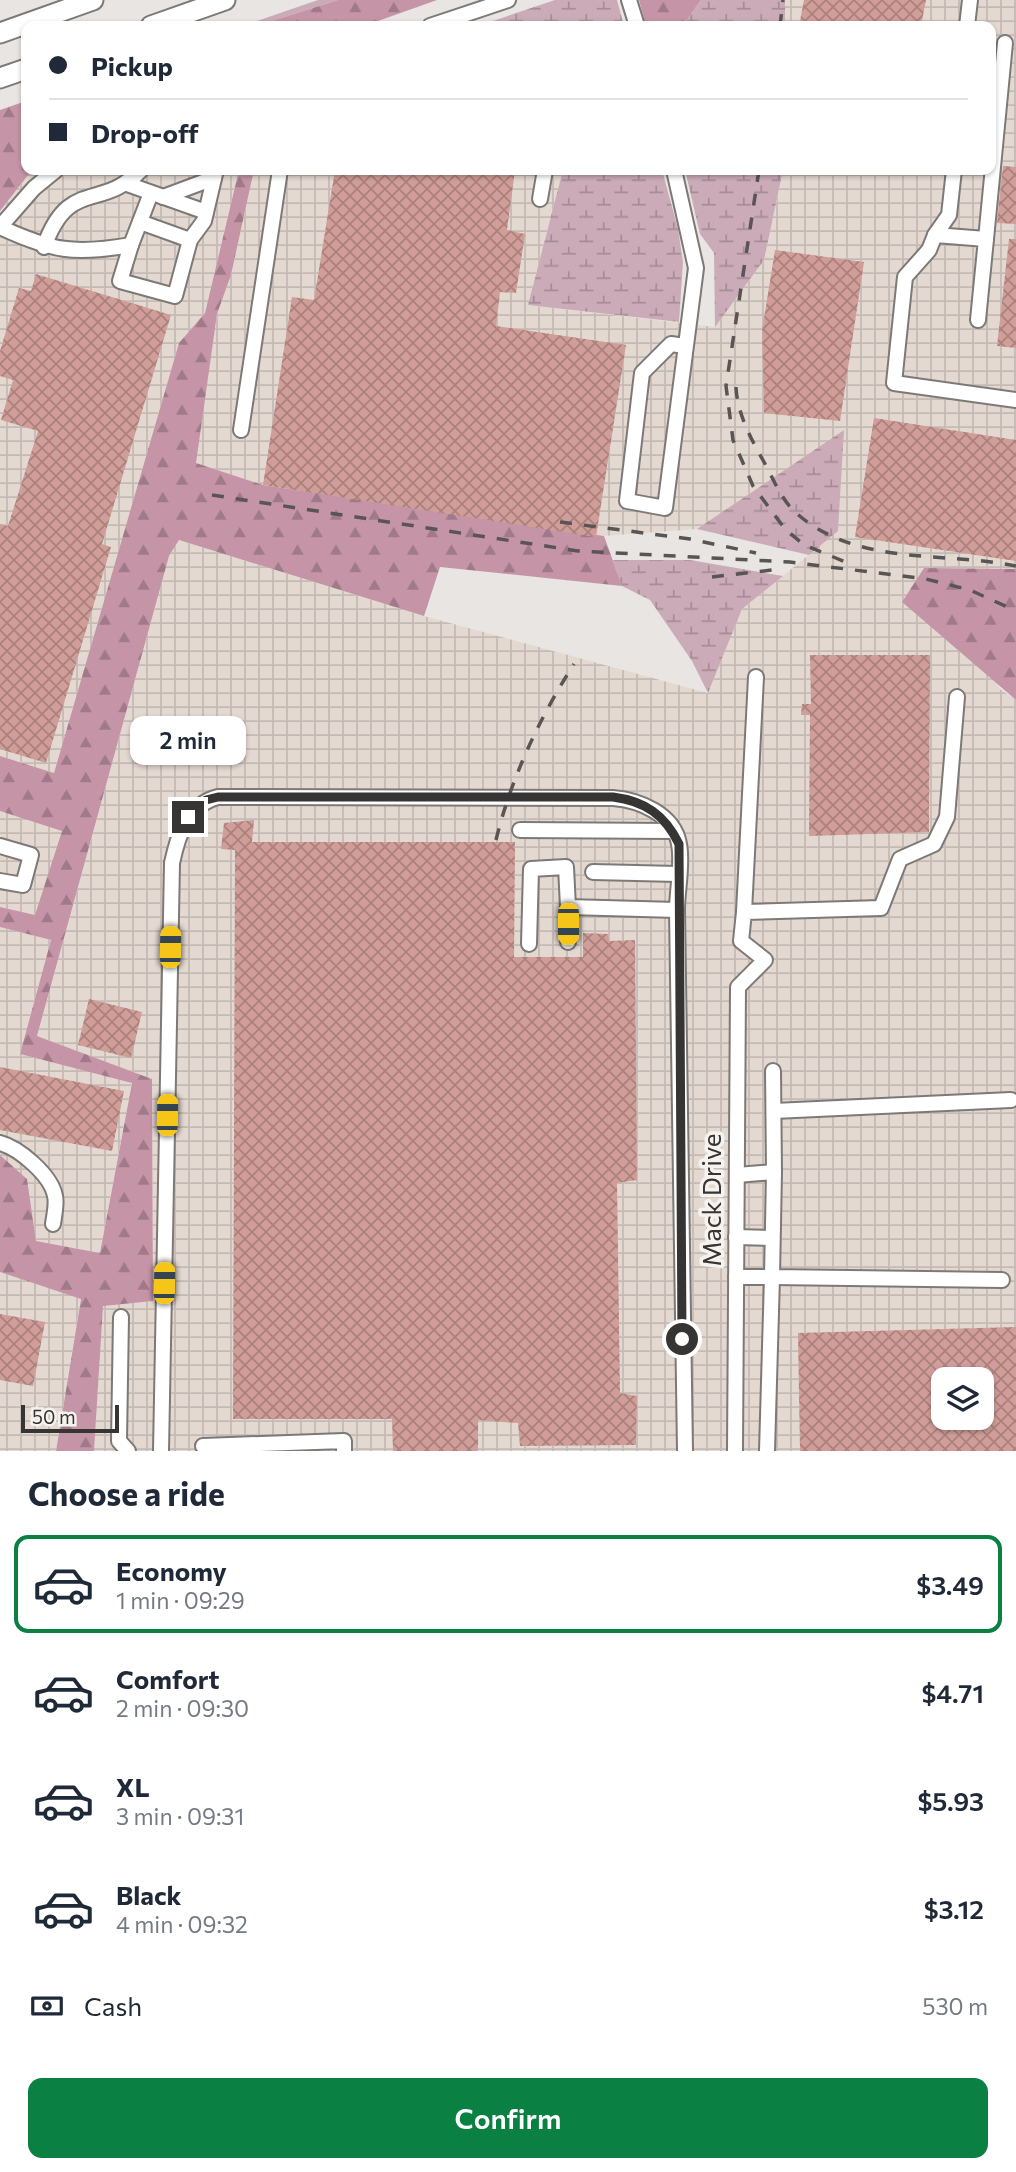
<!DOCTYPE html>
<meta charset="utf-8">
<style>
:root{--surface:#fff;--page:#f2f2f3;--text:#1f2937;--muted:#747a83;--line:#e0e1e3;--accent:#0b8043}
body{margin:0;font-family:Commissioner,sans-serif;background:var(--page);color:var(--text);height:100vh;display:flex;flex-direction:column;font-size:26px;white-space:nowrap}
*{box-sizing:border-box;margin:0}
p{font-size:23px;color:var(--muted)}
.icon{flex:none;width:38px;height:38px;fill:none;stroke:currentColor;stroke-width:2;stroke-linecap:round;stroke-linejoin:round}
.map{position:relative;height:1451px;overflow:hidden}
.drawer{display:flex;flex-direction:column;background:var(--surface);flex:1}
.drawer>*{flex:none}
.hud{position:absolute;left:21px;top:21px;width:975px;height:154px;border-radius:14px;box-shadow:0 2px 5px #0004;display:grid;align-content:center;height:154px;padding:0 28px;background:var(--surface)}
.buttons{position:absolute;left:931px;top:1367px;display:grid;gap:14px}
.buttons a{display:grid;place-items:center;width:63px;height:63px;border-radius:14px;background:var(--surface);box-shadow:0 2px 5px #0004;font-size:35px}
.scale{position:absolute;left:21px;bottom:18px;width:98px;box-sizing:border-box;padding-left:7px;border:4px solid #373534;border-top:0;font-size:19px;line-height:24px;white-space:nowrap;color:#373534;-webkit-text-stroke:5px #f6f2ef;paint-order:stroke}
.end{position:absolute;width:32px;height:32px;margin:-16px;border:9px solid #373534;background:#fff;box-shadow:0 0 0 4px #fff}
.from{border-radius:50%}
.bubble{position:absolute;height:49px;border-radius:14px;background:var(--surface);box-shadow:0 2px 5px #0004;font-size:23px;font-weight:600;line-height:49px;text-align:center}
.car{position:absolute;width:21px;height:42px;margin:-21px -10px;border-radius:9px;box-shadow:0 0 5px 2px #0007;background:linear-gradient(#f5c518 24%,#345 0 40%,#f5c518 0 76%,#345 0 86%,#f5c518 0)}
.hud b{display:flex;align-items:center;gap:24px;height:66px;font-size:26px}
.hud b+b{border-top:2px solid var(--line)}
.hud i{width:18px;height:18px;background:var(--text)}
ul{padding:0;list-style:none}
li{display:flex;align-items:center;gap:21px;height:98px;margin:0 14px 10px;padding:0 14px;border:4px solid transparent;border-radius:14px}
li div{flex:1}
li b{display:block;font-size:26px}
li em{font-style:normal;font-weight:600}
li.active{border-color:var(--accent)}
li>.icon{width:63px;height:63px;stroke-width:1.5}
h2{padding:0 28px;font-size:32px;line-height:84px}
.pay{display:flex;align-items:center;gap:18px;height:77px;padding:0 28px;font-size:26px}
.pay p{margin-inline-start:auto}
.primary-button{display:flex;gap:14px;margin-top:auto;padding:14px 28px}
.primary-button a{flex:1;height:80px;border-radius:14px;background:var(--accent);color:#fff;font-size:28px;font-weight:600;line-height:80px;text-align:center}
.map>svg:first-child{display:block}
.industrial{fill:url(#industrial-grid);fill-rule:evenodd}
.grass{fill:#cbabb7}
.forest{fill:url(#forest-firs)}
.wetland{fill:url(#wetland-marsh)}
.building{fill:url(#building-cross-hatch);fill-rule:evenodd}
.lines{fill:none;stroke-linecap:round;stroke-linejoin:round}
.minor-casing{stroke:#7d7976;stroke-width:18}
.highway-casing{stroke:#7d7976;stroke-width:23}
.minor{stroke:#fff;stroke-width:14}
.highway{stroke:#fff;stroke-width:19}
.rail{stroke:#585554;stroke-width:3.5;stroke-dasharray:12 12;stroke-linecap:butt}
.route{stroke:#373534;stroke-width:9}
.labels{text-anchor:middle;stroke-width:7;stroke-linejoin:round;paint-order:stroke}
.street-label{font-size:26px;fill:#373534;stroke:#f6f2ef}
</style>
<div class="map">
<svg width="1016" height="1451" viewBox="0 0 1016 1451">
<defs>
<pattern id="industrial-grid" width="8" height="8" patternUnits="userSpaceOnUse" patternTransform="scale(1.75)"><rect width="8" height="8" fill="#e4d9d1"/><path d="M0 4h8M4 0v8" fill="none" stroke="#c4bbb4"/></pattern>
<pattern id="forest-firs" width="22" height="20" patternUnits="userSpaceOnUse" patternTransform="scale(1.75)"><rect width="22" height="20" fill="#c595a7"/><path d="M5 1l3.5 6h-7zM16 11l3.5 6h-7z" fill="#a17a89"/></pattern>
<pattern id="wetland-marsh" width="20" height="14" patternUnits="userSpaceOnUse" patternTransform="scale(1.75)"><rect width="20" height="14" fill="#cbabb7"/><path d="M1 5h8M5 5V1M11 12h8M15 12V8" fill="none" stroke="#a68c96"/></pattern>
<pattern id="building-cross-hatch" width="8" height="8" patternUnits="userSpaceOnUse" patternTransform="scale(1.75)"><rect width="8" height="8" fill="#d19d98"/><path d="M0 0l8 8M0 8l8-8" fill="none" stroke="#aa817d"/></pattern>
</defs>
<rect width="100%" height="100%" fill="#e9e5e2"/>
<g class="industrial">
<path d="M785,0H1016V569L924,568L1000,689L1016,700V1451H94L103,1305L153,1301L152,1079L37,1036L169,556L179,540L424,616L708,693L742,609L838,531L843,431L697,529L604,536L263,485L195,463L217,314L231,275L254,170H563L528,305L715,327L764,260L783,170H990V26H785ZM943,1379H982V1418H943Z"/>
<path d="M32,170H239L205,313L179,343L54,773L0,756V211Z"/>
<path d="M0,811L63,830L35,916L0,907Z"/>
<path d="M0,927L51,940L20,1054L132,1082L100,1253L36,1241L27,1180L0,1155Z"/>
<path d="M0,1272L81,1298L56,1451H0Z"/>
</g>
<path class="grass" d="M318,0H338L256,26H242Z"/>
<g class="forest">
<path d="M338,0H437L364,26H256Z"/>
<path d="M639,0H701L683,26H646Z"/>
<path d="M26,101V170H32L0,211V110Z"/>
<path d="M239,170H254L231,275L217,314L196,463L263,485L604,536L622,586L440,567L424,616L179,540L169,556L37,1036L152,1079L153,1301L103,1306L94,1451H56L81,1299L0,1272V1155L27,1179L36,1241L100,1253L132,1083L20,1054L51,940L0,927V907L35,915L62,831L0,811V756L54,773L179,343L205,313Z"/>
<path d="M924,568L1016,569V700L902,602Z"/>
</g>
<g class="wetland">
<path d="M555,0H617L624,26H478Z"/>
<path d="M701,0H785V26H683Z"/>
<path d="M563,170H662L678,229L683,262L679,322L528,305Z"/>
<path d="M685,170H783L764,260L715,327L714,253L700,234Z"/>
<path d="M844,430L838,531L809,555L697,529Z"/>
<path d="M612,560H690L783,576L742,609L708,693L692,661L650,600L622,586Z"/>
</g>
<g class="building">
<path d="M804,0H926L921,26H799Z"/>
<path d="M1003,166L1016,167V224L997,223Z"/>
<path d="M335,170H515L507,230L525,234L516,293L500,292L496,326L626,345L596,537L263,485L292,297L314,300Z"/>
<path d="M1009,239H1016V348L997,346Z"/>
<path d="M775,250L864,262L840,421L764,413L762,331Z"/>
<path d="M36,274L171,315L102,544L111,547L46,763L0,749V524L8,526L38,431L1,420L13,380L0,376V351L19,288L31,291Z"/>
<path d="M874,418L1016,440V561L855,537Z"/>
<path d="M810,655H930L929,832L809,836L810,715H801L802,704H811Z"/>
<path d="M254,820L252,842H515L514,957H583V933L608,934L609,941L635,940L637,1180L617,1183L620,1393L637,1396L636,1445L520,1446L518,1423L478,1420V1451H393L392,1419H233L235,850L221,849L224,823Z"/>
<path d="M89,999L142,1012L131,1058L78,1045Z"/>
<path d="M0,1067L124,1091L112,1151L0,1130Z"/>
<path d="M0,1314L45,1322L33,1386L0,1380Z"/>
<path d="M1016,1327V1451H800L798,1333ZM943,1379H982V1418H943Z"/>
</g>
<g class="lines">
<defs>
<g id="minor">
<path d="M629,0L637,26"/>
<path d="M430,26L508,0"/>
<path d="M967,26L970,0"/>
<path d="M674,170L696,268L665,508L627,501L642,373L671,344L685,346"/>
<path d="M954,170L949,215L935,235L929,250L905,277L894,383L1016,400"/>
<path d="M127,184L206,212"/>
<path d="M163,197L214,178"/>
<path d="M540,199L545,170"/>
<path d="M140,222L190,240"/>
<path d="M0,227C52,251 74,255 131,245L120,281L175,296L190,240L204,221L216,170"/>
<path d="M0,227L34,188L56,170"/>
<path d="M935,235L986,239L978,320"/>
<path d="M986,239L1005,43"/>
<path d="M131,245L151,193"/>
<path d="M44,247C69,177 100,212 141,170"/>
<path d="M241,430L280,170"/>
<path d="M520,830L673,831"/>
<path d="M0,846L31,855L23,885L0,881"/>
<path d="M593,872L678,874"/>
<path d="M744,912L756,677"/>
<path d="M568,942V907"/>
<path d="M529,944L531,869L566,867L568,907L677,910"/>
<path d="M773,1071L774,1172"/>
<path d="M774,1111L1011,1100"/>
<path d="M0,1143C19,1148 51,1175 55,1196C57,1204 54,1216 53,1224"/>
<path d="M737,1175L774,1172L772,1277L1002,1280"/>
<path d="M736,1237L772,1238"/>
<path d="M736,1277H772L767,1451"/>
<path d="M121,1317L119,1441L128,1451"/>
<path d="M203,1446L344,1441V1451"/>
<path d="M161,1451L172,863C178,835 187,805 218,797L613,798C639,800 674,814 679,844C683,864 677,890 677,910L685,1451"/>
<path d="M735,1451L738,987L765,960L741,941L744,912L881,908L900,859L934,844L947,817L957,697"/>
</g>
<g id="highway">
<path d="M151,26L225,0"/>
<path d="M0,33L93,0"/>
<path d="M0,78L26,69"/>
</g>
</defs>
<use href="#minor" class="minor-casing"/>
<use href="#highway" class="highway-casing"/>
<use href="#minor" class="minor"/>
<use href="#highway" class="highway"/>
<g class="rail">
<path d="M780,26L783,0"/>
<path d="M759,170L726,386L733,440L753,486L785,529L804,545L853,565"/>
<path d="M736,387C737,413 751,439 764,462C773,478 781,499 795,512C856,567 943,551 1016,566"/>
<path d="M212,495L578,551L790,562L926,579L970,590L1016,611"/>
<path d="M560,522L690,539L756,553"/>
<path d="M712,577L772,570"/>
<path d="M496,840C511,778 540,717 574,664"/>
</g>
</g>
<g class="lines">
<path class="route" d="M188,817L206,800L218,797H613C645,801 665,815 679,844L682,1339"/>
</g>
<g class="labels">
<g class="street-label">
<text transform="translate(712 1200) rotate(-90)" y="9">Mack Drive</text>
</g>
</g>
</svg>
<div class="buttons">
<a><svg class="icon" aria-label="layers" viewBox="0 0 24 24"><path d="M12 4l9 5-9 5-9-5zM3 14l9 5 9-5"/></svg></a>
</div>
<div class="scale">50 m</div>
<i class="end from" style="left:682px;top:1339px"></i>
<i class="end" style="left:188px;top:817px"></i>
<div class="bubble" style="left:130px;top:716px;width:116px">2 min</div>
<i class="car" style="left:568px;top:924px;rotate:180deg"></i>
<i class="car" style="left:170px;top:947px;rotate:1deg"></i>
<i class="car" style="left:167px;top:1115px;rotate:1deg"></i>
<i class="car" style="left:164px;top:1283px;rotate:1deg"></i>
<div class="hud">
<b><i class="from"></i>Pickup</b>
<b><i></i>Drop-off</b>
</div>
</div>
<section class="drawer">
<h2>Choose a ride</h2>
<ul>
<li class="active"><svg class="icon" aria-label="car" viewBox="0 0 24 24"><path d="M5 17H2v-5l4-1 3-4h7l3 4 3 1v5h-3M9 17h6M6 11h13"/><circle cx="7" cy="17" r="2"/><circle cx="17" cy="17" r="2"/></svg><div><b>Economy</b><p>1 min · 09:29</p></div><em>$3.49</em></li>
<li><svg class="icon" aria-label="car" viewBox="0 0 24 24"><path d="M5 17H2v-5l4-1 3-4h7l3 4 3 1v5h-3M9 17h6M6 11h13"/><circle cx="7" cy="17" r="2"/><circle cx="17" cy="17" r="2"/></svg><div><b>Comfort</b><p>2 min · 09:30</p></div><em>$4.71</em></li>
<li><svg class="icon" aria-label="car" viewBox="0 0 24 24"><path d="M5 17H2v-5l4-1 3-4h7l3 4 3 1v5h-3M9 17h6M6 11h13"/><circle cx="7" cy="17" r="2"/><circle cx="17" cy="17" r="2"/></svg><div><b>XL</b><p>3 min · 09:31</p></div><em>$5.93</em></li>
<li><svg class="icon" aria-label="car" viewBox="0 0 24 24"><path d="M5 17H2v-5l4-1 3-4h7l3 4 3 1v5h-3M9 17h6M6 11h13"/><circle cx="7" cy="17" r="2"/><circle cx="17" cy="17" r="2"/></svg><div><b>Black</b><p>4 min · 09:32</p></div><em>$3.12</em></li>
</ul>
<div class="pay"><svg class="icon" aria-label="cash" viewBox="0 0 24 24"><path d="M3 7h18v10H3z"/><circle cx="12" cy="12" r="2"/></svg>Cash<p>530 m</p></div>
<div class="primary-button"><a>Confirm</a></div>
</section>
